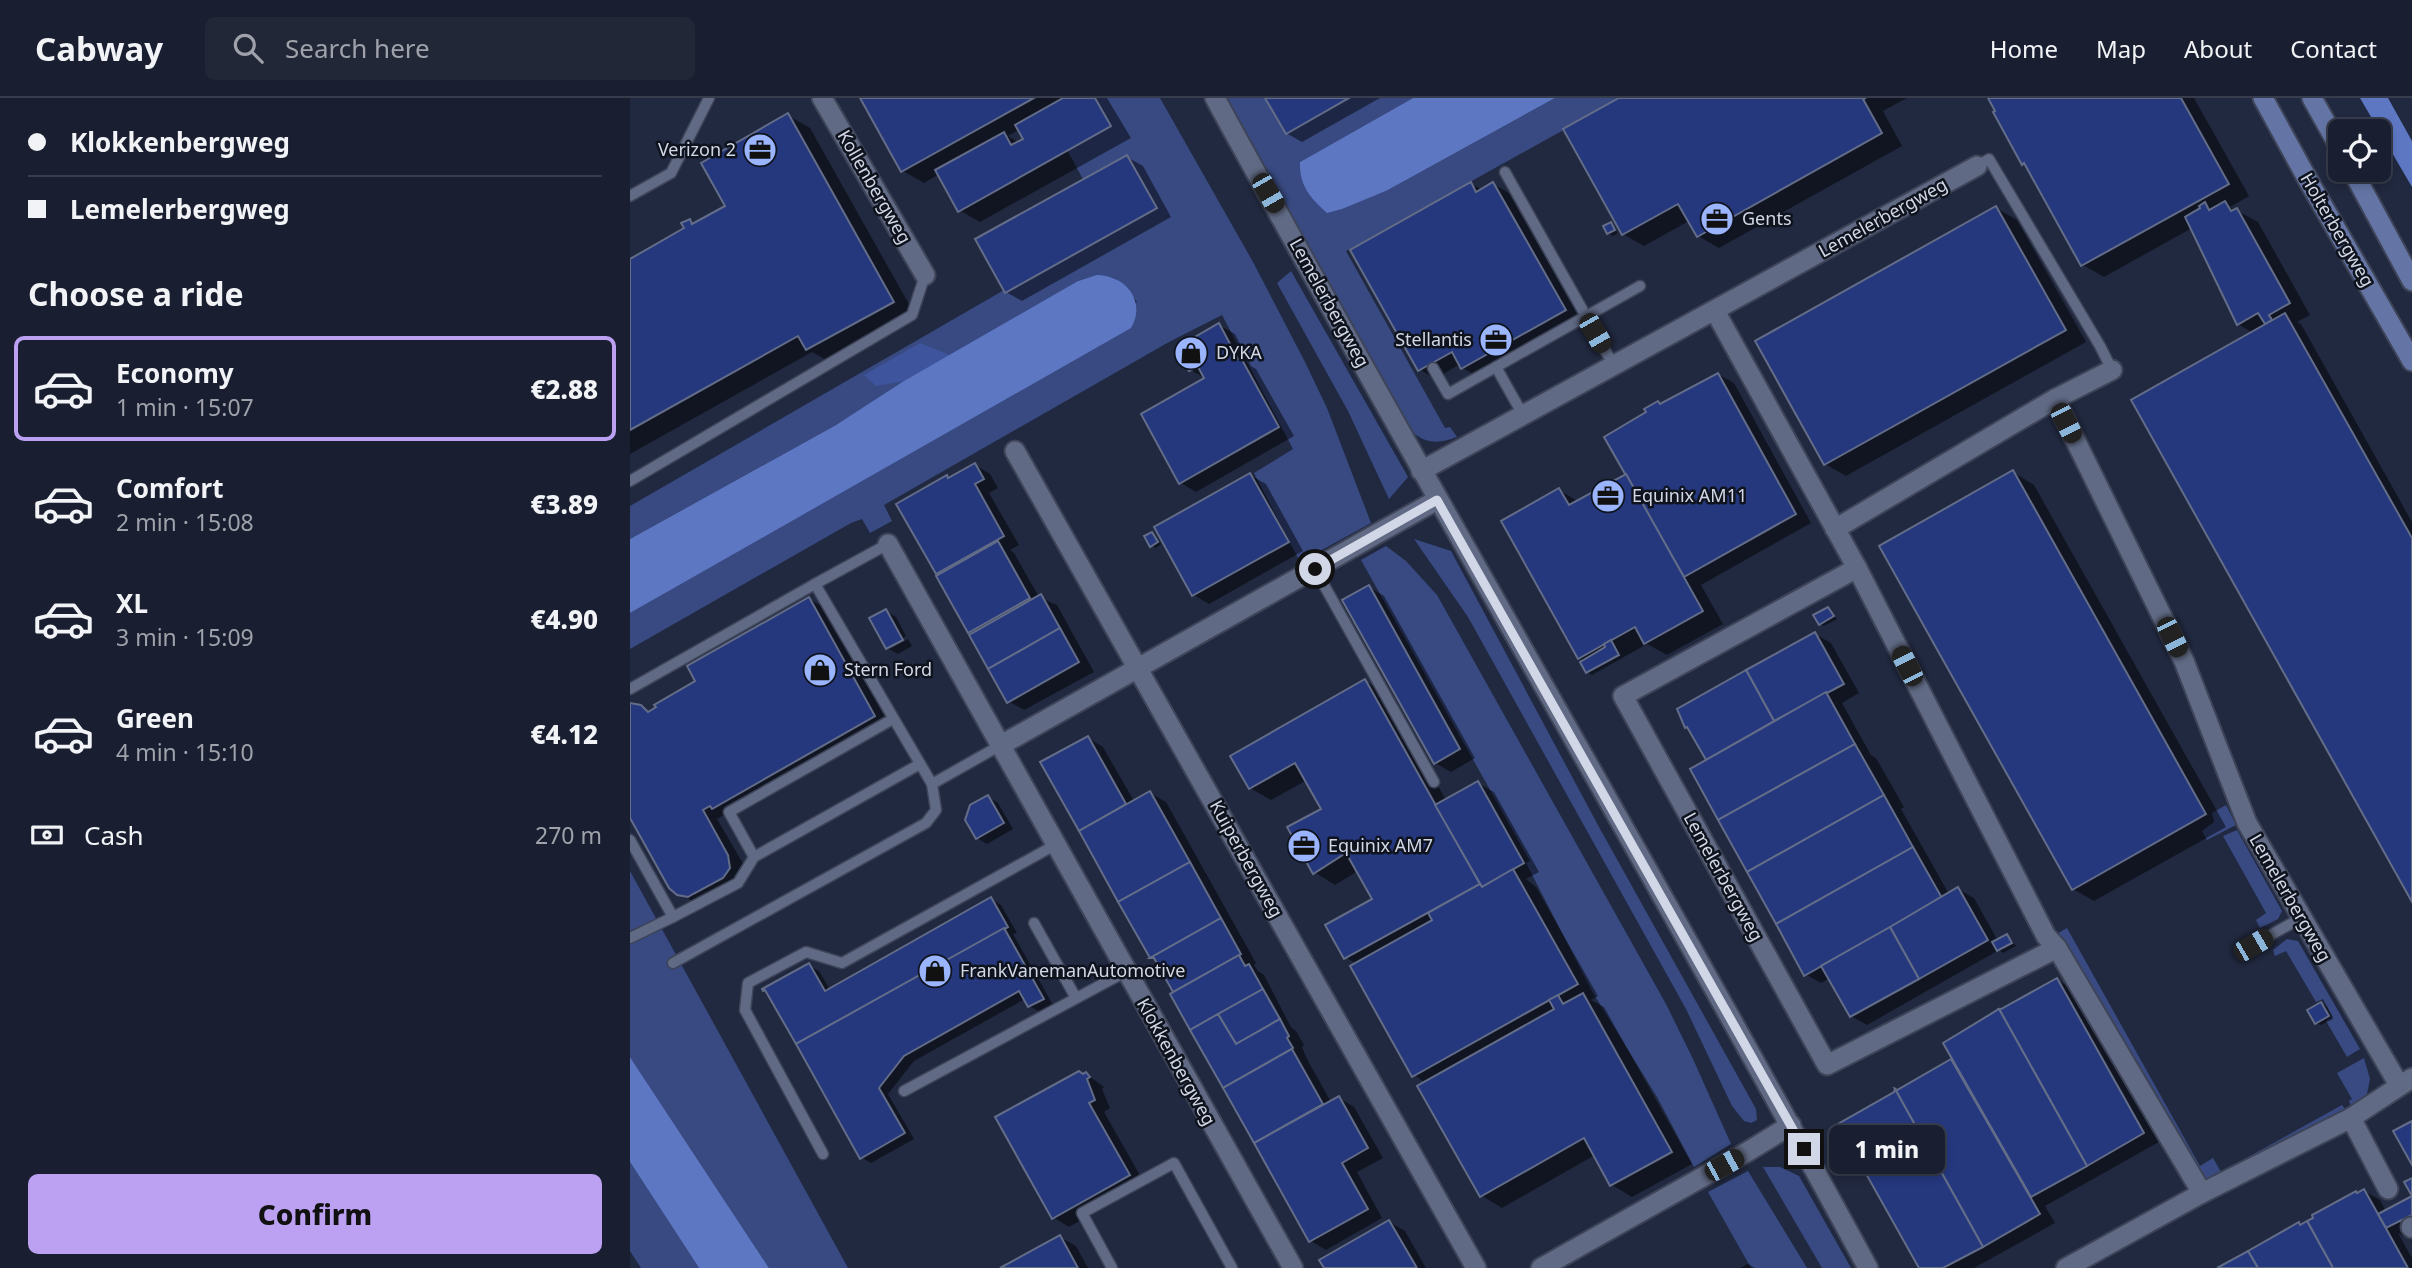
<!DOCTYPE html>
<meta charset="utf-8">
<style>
:root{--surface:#191f30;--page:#222738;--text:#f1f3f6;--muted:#9fa2ab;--line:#373d4c;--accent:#bca0f2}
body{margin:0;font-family:"Noto Sans",sans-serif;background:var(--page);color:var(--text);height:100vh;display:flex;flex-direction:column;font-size:26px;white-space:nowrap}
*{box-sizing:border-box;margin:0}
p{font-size:23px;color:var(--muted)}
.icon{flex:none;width:38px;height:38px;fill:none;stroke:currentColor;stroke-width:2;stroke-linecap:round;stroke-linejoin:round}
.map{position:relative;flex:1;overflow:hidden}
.sheet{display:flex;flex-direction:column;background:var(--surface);width:630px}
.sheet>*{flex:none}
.hud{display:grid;align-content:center;height:154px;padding:0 28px;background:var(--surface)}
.tools{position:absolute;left:1698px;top:21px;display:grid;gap:14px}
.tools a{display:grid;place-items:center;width:63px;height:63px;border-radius:10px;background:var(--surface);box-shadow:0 4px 10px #0003,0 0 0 2px var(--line);font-size:35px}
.end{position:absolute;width:32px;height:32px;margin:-16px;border:9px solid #d1d7e6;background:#111;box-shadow:0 0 0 4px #111}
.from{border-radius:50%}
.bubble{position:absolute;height:49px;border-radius:10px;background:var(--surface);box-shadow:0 4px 10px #0003,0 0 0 2px var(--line);font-size:23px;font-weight:800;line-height:49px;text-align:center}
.car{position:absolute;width:21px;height:42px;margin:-21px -10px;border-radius:9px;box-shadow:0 0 5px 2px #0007;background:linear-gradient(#222 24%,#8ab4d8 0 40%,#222 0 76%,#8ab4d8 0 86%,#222 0)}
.hud b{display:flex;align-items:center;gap:24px;height:66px;font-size:26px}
.hud b+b{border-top:2px solid var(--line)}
.hud i{width:18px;height:18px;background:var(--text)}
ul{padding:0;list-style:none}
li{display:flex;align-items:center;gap:21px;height:105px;margin:0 14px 10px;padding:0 14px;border:4px solid transparent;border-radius:10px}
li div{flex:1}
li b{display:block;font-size:26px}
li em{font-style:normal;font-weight:800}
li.selected{border-color:var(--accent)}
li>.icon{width:63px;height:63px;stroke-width:1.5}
h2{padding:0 28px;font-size:32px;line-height:84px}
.pay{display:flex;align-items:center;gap:18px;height:77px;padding:0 28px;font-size:26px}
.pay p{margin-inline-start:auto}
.action{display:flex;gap:14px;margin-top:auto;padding:14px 28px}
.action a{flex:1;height:80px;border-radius:10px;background:var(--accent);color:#111;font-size:28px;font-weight:800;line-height:80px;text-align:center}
header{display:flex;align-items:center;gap:42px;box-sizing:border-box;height:98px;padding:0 35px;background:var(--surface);border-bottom:2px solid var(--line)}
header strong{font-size:33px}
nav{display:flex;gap:38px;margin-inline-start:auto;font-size:24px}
.search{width:490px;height:63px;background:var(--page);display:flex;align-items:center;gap:18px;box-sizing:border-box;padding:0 24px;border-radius:10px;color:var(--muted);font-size:26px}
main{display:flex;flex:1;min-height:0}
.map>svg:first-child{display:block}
.green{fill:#384a81}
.forest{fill:#3e559e}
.water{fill:#5d77c3}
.shadow{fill:#0007;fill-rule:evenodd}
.building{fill:#25387e;stroke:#636d88;stroke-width:2}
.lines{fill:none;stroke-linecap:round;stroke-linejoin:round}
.service-casing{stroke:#3e4458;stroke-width:13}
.minor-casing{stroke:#3e4458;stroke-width:23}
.tertiary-casing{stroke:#3e4458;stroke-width:23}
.secondary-casing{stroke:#3e4458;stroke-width:23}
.service{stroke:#606a84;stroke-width:10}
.minor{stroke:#606a84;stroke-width:19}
.tertiary{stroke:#606a84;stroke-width:19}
.secondary{stroke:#6475a5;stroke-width:19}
.route{stroke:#d1d7e6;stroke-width:9}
.labels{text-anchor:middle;stroke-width:5;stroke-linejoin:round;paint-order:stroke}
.poi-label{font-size:18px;fill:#d1d7e6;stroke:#0f131d;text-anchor:start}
.street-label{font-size:18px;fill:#d1d7e6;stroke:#0f131d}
</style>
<header>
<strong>Cabway</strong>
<div class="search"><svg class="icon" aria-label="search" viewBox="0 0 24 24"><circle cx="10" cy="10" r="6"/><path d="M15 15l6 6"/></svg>Search here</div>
<nav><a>Home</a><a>Map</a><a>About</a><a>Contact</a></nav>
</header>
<main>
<section class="sheet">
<div class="hud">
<b><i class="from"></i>Klokkenbergweg</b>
<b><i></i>Lemelerbergweg</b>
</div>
<h2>Choose a ride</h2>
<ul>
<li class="selected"><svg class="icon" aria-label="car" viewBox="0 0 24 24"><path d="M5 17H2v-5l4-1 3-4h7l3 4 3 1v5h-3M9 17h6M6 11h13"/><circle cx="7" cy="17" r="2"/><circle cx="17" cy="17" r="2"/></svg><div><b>Economy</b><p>1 min · 15:07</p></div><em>€2.88</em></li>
<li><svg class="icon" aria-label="car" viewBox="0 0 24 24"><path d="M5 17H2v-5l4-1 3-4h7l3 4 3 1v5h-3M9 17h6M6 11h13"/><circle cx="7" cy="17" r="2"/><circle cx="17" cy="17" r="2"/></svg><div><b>Comfort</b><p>2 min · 15:08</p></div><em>€3.89</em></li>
<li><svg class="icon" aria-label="car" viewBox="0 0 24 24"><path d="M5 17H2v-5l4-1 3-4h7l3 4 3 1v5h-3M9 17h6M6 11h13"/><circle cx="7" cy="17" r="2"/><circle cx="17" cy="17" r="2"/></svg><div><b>XL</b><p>3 min · 15:09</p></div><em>€4.90</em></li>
<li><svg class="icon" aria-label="car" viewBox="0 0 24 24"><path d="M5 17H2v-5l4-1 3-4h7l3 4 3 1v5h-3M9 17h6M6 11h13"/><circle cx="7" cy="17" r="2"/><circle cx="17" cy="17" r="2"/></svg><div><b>Green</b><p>4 min · 15:10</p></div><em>€4.12</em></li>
</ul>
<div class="pay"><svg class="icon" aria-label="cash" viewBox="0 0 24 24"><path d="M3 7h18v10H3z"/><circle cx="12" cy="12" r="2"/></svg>Cash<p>270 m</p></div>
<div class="action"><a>Confirm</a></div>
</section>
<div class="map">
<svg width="1782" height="1170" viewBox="0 0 1782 1170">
<rect width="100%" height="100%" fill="#212940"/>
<g class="green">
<path d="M446,0H530L623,164L675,264L697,310L741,425L670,464L624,375L663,351L592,217L539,244L254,407L262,423L240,435L232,421L221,425L0,551V515L86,465L507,204C489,177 479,173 448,183L206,327L0,441V408L480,131L417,15Z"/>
<path d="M596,0H783L670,64L758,92L925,0H991L716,153L815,330L820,329L827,339C808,346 796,346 781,333Z"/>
<path d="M661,173L778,379L759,401L718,313L647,185Z"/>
<path d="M784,441L821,453L969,729L1126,1011L1127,1022L1121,1025L1114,1023L1102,1008L1056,911L838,519Z"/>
<path d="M756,448L776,463L807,497L1036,906L1063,961L1101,1046L1064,1069L1027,999L963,895L896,765L900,763L731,462Z"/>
<path d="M1596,707L1606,727L1577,742L1572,733L1584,724L1582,715Z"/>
<path d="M1607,732L1652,813L1648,821L1630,830L1626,822L1636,815L1593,738Z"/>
<path d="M0,773L218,1170H139L0,959Z"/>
<path d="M1437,830L1570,1068L1583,1060L1591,1074L1712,1007L1715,1011L1611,1070L1579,1085L1570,1082L1438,849L1425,837Z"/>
<path d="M1657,841L1668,843L1730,951L1717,959L1696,923L1703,919L1693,901L1686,904L1656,853L1645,858L1643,852Z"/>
<path d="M1734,960L1740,981L1737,996L1721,1008L1719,1003L1722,1001L1707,975Z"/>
<path d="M0,1064L69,1170H11L0,1153Z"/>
<path d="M1133,1069H1150L1169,1078L1221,1170H1192Z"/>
<path d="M1118,1073L1177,1170H1121L1078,1094Z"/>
</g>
<path class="forest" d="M290,245L320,257L274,283L246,288L234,277Z"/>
<g class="water">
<path d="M783,0H925L758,92L712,111L697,115C680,100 669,87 670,64Z"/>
<path d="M1730,0H1758L1782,43V89Z"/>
<path d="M467,177C495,177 517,203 501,230L0,515V441L206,327L274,283L448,183Z"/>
<path d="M0,959L139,1170H69L0,1064Z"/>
</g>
<g class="shadow">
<path d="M232,0H477L501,40L350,124L329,112L309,76L294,85L273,73ZM390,31L395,41L389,45L378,38Z"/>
<path d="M637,0H750L672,44L656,35Z"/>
<path d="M992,0H1277L1253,13L1272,48L1089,150L1068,138L1059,123L1014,148L993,136Z"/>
<path d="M1360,0H1564L1619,98L1600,109L1628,124L1680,217L1667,224L1671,226L1782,424V800L1623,235L1608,226L1562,130L1474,179L1453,167L1398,68L1393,65Z"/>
<path d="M159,18L180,30L284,215L198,263L182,254L0,356V163L57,131L60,123L66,126L97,108Z"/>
<path d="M497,59L513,68L541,119L392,203L376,194Z"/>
<path d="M841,86L852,92L863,86L879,95L950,221L848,279L833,270L830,266L805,281L789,271Z"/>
<path d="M1366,110L1387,122L1456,244L1216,378L1195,366Z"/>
<path d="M981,126L988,135L983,138L978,135Z"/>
<path d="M589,227L605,236L621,268L626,271L664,338L566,394L551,385L576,281L561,272Z"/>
<path d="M1088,276L1104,285L1181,425L1071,487L1093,526L1037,557L1017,546L962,577L957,574L955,563L949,560L929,392L949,404L998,376L1032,307Z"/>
<path d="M345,367L360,376L368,390L359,395L389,447L380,452L384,455L409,499L427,507L464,574L394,612L378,603L344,536L339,533L311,478L307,475L317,379L320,381Z"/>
<path d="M1383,374L1404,387L1596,729L1464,803L1443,791Z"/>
<path d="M620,377L636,386L673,453L579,506L564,497Z"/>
<path d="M522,436L531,446L526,450L521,447Z"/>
<path d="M739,489L754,498L845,660L821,674L805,665Z"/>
<path d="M179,501L195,510L260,628L87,721L114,767L115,776L70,807L44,793L0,715V607L10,609L21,615L68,584Z"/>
<path d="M1198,511L1207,521L1194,528L1190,526Z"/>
<path d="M256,513L266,519L276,538L260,547V551L278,541L282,548L268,556L257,550Z"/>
<path d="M1185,536L1201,545L1229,595L1212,605L1241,657L1246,660L1274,709L1271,711L1319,796L1328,791L1344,800L1368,843L1377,838L1386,848L1373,855L1369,852L1237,927L1221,918L1200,880L1191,885L1175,876L1078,662Z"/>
<path d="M735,583L756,595L816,702L848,685L864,694L909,774L896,781L906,789L968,898L961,902L974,909L1062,1066L1002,1099L982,1087L965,1057L872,1110L851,1097L796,985L784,977L727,866L715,859L744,802L728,773L705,787L684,774L694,711L677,682L641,702L620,690Z"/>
<path d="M458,640L473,649L504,703L520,695L536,704L626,865L624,867L628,873L634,877L661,929L666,933L674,947L672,949L677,961L701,1004L709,1000L724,1009L753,1060L727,1074L752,1120L696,1152L681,1143L542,896L546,895L528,863L522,859L413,665Z"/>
<path d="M358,699L368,705L383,731L357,746L347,740Z"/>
<path d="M361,801L371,807L387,835L383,836L423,907L410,914L399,908L395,901L284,963L258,996L284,1041L241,1065L231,1059L178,867L189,873L200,892Z"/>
<path d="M1427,882L1443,891L1529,1044L1415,1108L1425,1125L1344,1170H1291L1268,993L1324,962Z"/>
<path d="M1691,906L1696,908L1703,921L1691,927L1686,925Z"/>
<path d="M456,976L474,989L472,991L480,1010L474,1014L515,1086L439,1129L423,1119Z"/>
<path d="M1734,1093L1750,1102L1756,1114L1782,1100V1143L1768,1135L1782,1160V1170H1591Z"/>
<path d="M759,1124L775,1133L796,1170H696Z"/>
<path d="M430,1139L446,1148L458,1170H374Z"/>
<path d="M1118,1166L1125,1170H1110Z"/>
</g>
<g class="building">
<path d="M230,0H404L271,74Z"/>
<path d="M433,0H465L481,28L328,114L305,72L374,34L381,47L393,41L385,27Z"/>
<path d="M635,0H719L656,36Z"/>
<path d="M989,0H1236L1233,1L1252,35L1067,139L1048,106L992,137L933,31Z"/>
<path d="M1358,0H1551L1599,86L1451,168L1394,65L1392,67L1363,14L1365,13Z"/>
<path d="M158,15L264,204L176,252L168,238L0,332V161L54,130L51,125L60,121L62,126L95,108L71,65Z"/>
<path d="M497,57L527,110L375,195L345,141Z"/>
<path d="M841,84L846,94L863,84L936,212L831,271L822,254L788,273L720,152Z"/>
<path d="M1595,103L1601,113L1607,110L1660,205L1639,217L1642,222L1635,226L1628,215L1607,227L1555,119L1570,110L1569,108L1575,104L1579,112Z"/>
<path d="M1366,108L1436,232L1194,367L1125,243Z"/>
<path d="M981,124L985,132L977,136L973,128Z"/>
<path d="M1655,215L1782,440V804L1501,302Z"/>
<path d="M589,225L608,261L611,260L649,329L549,386L511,316L574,280L568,269L559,273L546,250Z"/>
<path d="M1088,275L1166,416L1054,479L974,339L1016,314L1014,311L1028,303L1030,306Z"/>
<path d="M345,365L354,381L345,386L374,438L306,476L266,406L317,377L318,380Z"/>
<path d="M1383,372L1576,716L1442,792L1249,448Z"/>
<path d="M620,375L659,444L562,498L524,429Z"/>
<path d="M996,376L1073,513L1014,546L1005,529L948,561L871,423L929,390L939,407Z"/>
<path d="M522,434L528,444L520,449L514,438Z"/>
<path d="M368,443L400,500L338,535L306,478Z"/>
<path d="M739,487L830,651L804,666L712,502Z"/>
<path d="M411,496L430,530L358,571L339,537Z"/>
<path d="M179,499L245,618L82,711L80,708L73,712L98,757L100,770L93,780L63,796L58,799L47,797L39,790L0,720V605L11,607L18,614L26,609L24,607L65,583L57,568Z"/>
<path d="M1198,509L1204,518L1189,527L1183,517Z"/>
<path d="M256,511L273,542L256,551L239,520Z"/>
<path d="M430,530L449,564L377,605L358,571Z"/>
<path d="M1185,534L1214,586L1144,623L1116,572Z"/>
<path d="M981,542L989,557L956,575L950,564L975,549L974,546Z"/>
<path d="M1116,572L1144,623L1076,662L1057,629L1055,630L1047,611Z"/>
<path d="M735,581L850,786L714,861L695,827L742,801L716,755L683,776L657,729L691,711L687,704L665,665L619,691L600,658Z"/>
<path d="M1196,594L1225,646L1088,722L1060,671Z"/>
<path d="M458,638L496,706L449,733L410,664Z"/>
<path d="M1225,646L1254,697L1117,774L1088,722Z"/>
<path d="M848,683L894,765L852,789L805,707Z"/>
<path d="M520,693L560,764L488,804L449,733Z"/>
<path d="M358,697L374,725L346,741L335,722L340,707Z"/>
<path d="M1254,697L1283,749L1146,826L1117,774Z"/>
<path d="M1283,749L1312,800L1174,878L1146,826Z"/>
<path d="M560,764L591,820L520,860L488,804Z"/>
<path d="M883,771L948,886L782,979L720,868L802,822L798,815L850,786L852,789Z"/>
<path d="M1328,789L1358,842L1289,881L1260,829Z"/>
<path d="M361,799L378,829L166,946L135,892L133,893L132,891L179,865L195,893Z"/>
<path d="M591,820L611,856L543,894L524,860H520Z"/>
<path d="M1260,829L1289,881L1220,919L1191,868Z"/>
<path d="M374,830L414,901L398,909L389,893L274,958L249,990L275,1035L230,1061L166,946Z"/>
<path d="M1377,836L1382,845L1367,853L1362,844Z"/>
<path d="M609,857L615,868L619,866L633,891L560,932L540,896Z"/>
<path d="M1427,880L1514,1035L1457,1068L1369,911H1371Z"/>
<path d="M633,891L650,921L606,946L588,916Z"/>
<path d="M953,895L1042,1054L980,1088L954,1040L850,1099L787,988L924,911L919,902L928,897L933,906Z"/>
<path d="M1691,904L1699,918L1685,926L1677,912Z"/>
<path d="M1369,911L1457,1068L1401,1099L1313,945Z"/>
<path d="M588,916L606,946L650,921L659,938L657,940L663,950L593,990L560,932Z"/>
<path d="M662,951L693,1006L624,1045L593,990Z"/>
<path d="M1321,961L1410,1116L1353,1149L1265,991L1267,992Z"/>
<path d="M449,973L453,976L456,974L460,979L457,981L465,1002L459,1005L500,1077L422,1121L365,1019Z"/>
<path d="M1265,991L1353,1149L1313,1170H1289L1208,1026L1264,994Z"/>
<path d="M709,998L738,1050L712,1065L738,1111L679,1144L624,1045Z"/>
<path d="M1782,1023V1067L1763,1033Z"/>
<path d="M1782,1080V1098L1774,1084Z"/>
<path d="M1734,1091L1748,1116L1778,1170H1703L1677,1123L1683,1120L1682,1117L1726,1093L1727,1095Z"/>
<path d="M1782,1098V1117L1756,1130L1748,1116Z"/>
<path d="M759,1122L787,1170H694L689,1162Z"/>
<path d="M1677,1123L1703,1170H1628L1618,1153L1669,1124L1670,1127Z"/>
<path d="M430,1137L448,1170H370Z"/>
<path d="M1618,1153L1628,1170H1587Z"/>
</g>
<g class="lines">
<defs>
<g id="service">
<path d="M1347,68L1359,61L1470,248L1482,272"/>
<path d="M875,74L984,268"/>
<path d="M0,98L41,75L79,0"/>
<path d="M866,269L893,317"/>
<path d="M803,270L818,296L1010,188"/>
<path d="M0,383L282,217L295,177"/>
<path d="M685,471L804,684"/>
<path d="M185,486L258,446"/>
<path d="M0,591L185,486L302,686"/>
<path d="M0,742L43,819L108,785L124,759L290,666"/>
<path d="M124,759L99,714L263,621"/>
<path d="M404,825L446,900"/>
<path d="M0,840L43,819"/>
<path d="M1623,847L1671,820"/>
<path d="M43,865L296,725L306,712L302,686L371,647"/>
<path d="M274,993L495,874"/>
<path d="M193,1056L115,912L118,885L176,854L212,865L425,747"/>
<path d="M482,1170L452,1115L544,1065L602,1170"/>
</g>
<g id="minor">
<path d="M192,0L295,177"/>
<path d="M1085,213L1227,470L1416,838L1427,850L1572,1095"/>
<path d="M1425,301L1554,563L1617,725L1769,987"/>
<path d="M385,353L846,1170"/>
<path d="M791,373L1347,68"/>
<path d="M1205,431L1425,301L1482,272"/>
<path d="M258,446L663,1170"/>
<path d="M1227,470L993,598L1197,967L1427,850"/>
<path d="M371,647L807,402"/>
<path d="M1721,1020L1758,1091"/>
<path d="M1781,1129L1782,1130"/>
<path d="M911,1170L1117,1054L1161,1027"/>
<path d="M1436,1170L1572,1095L1721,1020L1782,980"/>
</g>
<path id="tertiary" d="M585,0C799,392 1025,777 1238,1170"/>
<g id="secondary">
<path d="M1633,0L1678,82L1782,263"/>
<path d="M1682,0L1710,50"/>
<path d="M1722,72L1782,183"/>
</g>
</defs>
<use href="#service" class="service-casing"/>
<use href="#minor" class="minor-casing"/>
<use href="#tertiary" class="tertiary-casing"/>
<use href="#secondary" class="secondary-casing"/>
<use href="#service" class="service"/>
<use href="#minor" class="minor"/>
<use href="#tertiary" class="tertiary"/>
<use href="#secondary" class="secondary"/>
</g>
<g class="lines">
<path class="route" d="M685,471L807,402L1174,1051"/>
</g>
<defs>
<symbol id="office-disc" viewBox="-11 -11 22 22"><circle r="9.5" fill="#9ab5fd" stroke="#0f131d"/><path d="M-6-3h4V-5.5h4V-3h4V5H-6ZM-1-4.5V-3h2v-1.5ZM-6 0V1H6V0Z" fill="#111"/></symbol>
<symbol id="shop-disc" viewBox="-11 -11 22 22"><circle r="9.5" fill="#9ab5fd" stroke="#0f131d"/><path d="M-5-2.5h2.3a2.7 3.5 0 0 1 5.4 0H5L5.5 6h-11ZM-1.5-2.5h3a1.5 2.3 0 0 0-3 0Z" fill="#111"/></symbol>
</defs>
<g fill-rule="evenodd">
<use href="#office-disc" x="111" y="33" width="38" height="38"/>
<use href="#office-disc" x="1068" y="102" width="38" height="38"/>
<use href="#office-disc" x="847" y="223" width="38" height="38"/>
<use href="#shop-disc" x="542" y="236" width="38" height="38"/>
<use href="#office-disc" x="959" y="379" width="38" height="38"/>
<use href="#shop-disc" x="171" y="553" width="38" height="38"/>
<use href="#office-disc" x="655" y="729" width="38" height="38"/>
<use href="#shop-disc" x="286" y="854" width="38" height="38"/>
</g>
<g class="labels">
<g class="poi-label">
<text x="106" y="58" text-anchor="end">Verizon 2</text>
<text x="1112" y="127">Gents</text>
<text x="842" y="248" text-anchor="end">Stellantis</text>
<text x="586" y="261">DYKA</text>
<text x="1002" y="404">Equinix AM11</text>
<text x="214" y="578">Stern Ford</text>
<text x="698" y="754">Equinix AM7</text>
<text x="330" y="879">FrankVanemanAutomotive</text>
</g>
<g class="street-label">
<text transform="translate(244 89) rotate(60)" y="6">Kollenbergweg</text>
<text transform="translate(1253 120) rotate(-29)" y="6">Lemelerbergweg</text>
<text transform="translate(1707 132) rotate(60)" y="6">Holterbergweg</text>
<text transform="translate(699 205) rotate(61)" y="6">Lemelerbergweg</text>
<text transform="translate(616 761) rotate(61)" y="6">Kuiperbergweg</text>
<text transform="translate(1093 779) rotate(61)" y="6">Lemelerbergweg</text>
<text transform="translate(1660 800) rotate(60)" y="6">Lemelerbergweg</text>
<text transform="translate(546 964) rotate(61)" y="6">Klokkenbergweg</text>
</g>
</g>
</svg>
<div class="tools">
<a><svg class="icon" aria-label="locate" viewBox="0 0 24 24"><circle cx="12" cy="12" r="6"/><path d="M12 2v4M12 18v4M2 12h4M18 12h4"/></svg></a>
</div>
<i class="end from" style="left:685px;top:471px"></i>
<i class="end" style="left:1174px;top:1051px"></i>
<div class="bubble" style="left:1199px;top:1027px;width:116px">1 min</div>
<i class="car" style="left:638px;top:95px;rotate:150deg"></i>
<i class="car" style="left:965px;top:235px;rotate:150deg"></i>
<i class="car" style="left:1436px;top:325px;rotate:153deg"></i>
<i class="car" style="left:1542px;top:539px;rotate:154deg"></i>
<i class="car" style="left:1277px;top:568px;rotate:333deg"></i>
<i class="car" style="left:1623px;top:847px;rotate:60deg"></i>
<i class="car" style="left:1094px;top:1067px;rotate:61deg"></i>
</div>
</main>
